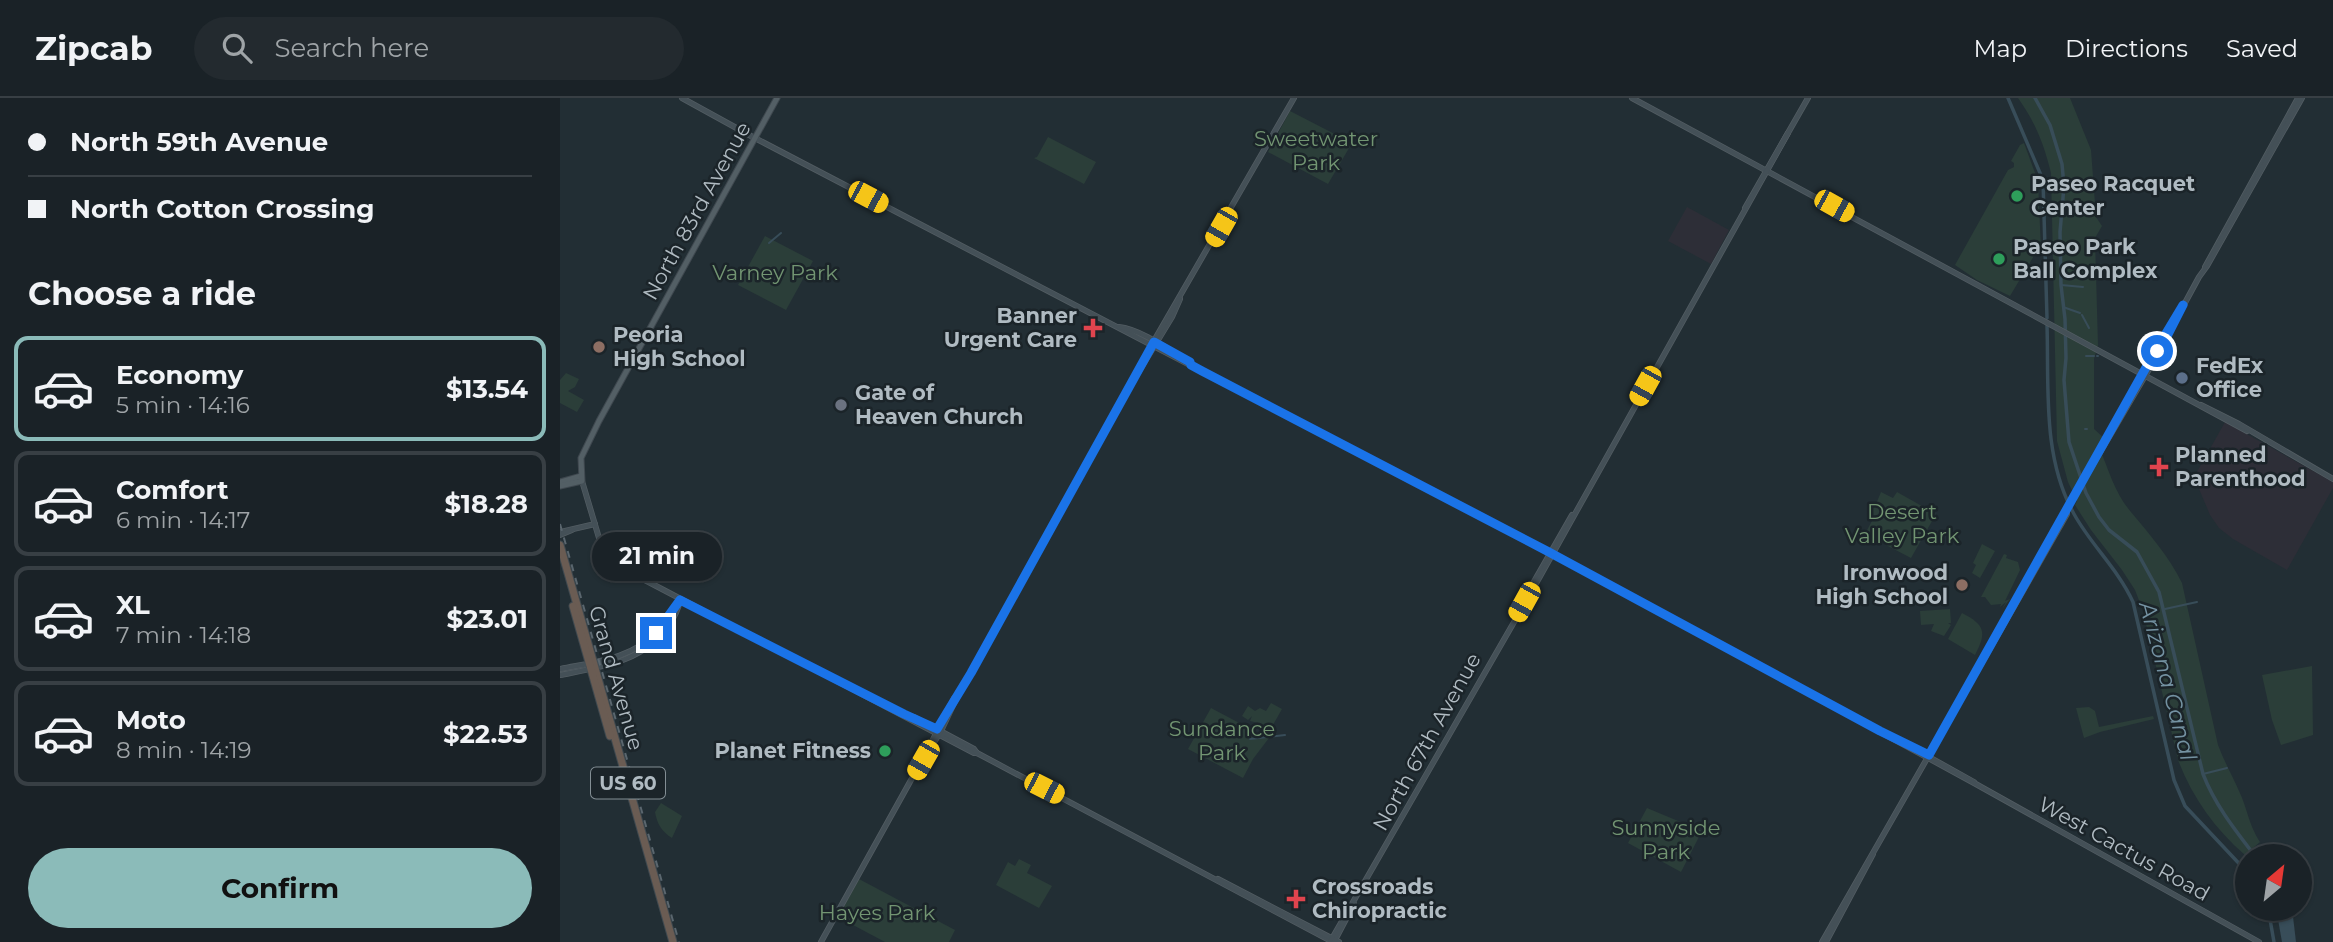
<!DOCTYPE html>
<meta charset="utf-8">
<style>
:root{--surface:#1a2227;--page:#232a2f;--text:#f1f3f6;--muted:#9fa4a7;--line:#383f44;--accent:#8bbbb9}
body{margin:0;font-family:Montserrat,sans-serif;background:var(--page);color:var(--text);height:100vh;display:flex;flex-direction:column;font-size:26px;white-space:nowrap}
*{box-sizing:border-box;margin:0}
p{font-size:23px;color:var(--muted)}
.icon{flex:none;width:38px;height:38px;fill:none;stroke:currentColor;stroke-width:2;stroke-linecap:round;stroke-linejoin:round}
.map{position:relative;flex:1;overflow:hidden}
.sheet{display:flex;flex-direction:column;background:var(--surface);width:560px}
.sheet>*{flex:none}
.hud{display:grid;align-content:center;height:154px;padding:0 28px;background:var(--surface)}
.needle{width:46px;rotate:29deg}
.fabs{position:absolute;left:1675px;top:746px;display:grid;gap:14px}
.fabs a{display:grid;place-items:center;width:77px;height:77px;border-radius:50%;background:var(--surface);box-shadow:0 2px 5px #0004,0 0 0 2px var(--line);font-size:35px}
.end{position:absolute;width:32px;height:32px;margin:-16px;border:9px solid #1a73e8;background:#fff;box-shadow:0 0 0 4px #fff}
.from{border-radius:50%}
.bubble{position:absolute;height:49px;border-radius:24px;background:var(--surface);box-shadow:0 2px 5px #0004,0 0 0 2px var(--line);font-size:23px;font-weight:700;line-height:49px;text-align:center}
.car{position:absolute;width:21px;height:42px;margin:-21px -10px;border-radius:9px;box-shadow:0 0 5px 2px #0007;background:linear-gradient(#f5c518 24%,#345 0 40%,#f5c518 0 76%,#345 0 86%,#f5c518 0)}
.hud b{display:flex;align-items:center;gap:24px;height:66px;font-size:26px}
.hud b+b{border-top:2px solid var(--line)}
.hud i{width:18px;height:18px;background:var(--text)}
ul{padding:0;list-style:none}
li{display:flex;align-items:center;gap:21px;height:105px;margin:0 14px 10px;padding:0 14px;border:4px solid var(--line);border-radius:14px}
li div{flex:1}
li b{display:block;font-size:26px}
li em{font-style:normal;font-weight:700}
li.current{border-color:var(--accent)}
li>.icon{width:63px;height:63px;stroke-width:1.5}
h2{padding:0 28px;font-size:32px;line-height:84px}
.button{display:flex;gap:14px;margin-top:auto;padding:14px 28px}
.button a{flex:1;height:80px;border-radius:42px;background:var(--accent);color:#111;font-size:28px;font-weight:700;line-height:80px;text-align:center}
header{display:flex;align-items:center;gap:42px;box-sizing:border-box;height:98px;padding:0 35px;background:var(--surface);border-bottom:2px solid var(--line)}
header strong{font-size:33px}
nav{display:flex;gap:38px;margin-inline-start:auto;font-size:24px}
.search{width:490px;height:63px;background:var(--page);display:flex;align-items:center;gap:18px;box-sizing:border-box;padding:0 24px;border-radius:38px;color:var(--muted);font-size:26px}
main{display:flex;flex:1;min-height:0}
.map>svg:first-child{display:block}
.medical{fill:#2d2e37}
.green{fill:#2b3e39}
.water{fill:#384d59}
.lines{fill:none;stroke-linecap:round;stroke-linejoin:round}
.stream{stroke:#384d59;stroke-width:2}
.canal{stroke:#384d59;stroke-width:3.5}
.secondary-casing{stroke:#535d63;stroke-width:6}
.primary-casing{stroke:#3f484f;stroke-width:7}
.highway-casing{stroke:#404a50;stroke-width:9}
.secondary{stroke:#445057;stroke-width:4.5}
.primary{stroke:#535f65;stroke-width:5}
.highway{stroke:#6a5c53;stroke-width:7}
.rail{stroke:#5a666e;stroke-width:2;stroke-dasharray:7 7;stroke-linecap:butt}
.route{stroke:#1a73e8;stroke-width:9}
.leisure-dot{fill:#2e9e5b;stroke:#1b2429;stroke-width:2.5}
.health-dot{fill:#e0444e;stroke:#1b2429;stroke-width:2.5}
.education-dot{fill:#8d6e63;stroke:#1b2429;stroke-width:2.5}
.service-dot{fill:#5c6f8a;stroke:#1b2429;stroke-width:2.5}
.worship-dot{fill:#6b7280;stroke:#1b2429;stroke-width:2.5}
.labels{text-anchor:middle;stroke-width:5;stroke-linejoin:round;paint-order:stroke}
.shield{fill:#1b2429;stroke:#838e94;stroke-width:2}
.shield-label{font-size:19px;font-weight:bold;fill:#b0bbc2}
.park-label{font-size:21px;fill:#729572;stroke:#1b2429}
.poi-label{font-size:21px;font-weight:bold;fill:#b0bbc2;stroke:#1b2429;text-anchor:start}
.street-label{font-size:21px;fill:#b0bbc2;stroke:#1b2429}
.water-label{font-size:23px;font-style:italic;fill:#7492a2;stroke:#1b2429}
</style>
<header>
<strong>Zipcab</strong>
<div class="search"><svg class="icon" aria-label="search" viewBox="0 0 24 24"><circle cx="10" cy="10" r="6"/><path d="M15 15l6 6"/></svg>Search here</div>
<nav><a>Map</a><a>Directions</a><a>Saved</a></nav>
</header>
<main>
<section class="sheet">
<div class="hud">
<b><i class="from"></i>North 59th Avenue</b>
<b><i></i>North Cotton Crossing</b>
</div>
<h2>Choose a ride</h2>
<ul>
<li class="current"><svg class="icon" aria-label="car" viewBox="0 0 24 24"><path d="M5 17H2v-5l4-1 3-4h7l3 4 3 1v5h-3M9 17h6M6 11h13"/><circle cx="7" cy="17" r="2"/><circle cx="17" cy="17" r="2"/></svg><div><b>Economy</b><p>5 min · 14:16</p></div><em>$13.54</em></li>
<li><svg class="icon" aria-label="car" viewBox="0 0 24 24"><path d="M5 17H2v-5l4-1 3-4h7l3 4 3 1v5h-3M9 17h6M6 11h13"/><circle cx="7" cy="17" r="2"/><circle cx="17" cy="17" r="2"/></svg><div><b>Comfort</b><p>6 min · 14:17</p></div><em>$18.28</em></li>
<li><svg class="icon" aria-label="car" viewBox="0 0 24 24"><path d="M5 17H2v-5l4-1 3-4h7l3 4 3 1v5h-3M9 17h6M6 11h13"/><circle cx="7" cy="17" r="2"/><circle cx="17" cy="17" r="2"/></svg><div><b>XL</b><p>7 min · 14:18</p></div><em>$23.01</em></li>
<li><svg class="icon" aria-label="car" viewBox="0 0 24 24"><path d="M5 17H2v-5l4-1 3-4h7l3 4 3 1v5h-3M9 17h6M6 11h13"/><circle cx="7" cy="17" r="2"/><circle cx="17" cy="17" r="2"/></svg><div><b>Moto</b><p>8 min · 14:19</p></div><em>$22.53</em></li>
</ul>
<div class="button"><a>Confirm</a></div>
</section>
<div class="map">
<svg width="1773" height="844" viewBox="0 0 1773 844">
<rect width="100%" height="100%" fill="#222e34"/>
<g class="medical">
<path d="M1127,109L1169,132L1151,166L1108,143Z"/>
<path d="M1665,324L1773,384V390L1727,472L1673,441L1659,430L1650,417L1634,379Z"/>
</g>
<g class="green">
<path d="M1458,0H1510L1531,52L1536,119L1542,128L1535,140L1538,247L1534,261V331L1544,340L1539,349C1548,370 1555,396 1571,414C1590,437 1608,457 1622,485L1658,647C1664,663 1672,677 1679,693C1688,712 1688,725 1700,744L1685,757C1655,731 1632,699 1618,662L1583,513L1575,492L1562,472L1531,432L1515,407L1517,403L1508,384L1497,343L1491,75C1484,46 1475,24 1458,0Z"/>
<path d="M730,13L792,45L768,86L708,54Z"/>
<path d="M488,39L536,64L524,86L474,60L477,59Z"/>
<path d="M1464,45L1478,83L1481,151H1478L1450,198L1417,182L1395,167L1448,72L1454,69V65L1451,63L1460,47Z"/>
<path d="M205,138L253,163L226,212L178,187Z"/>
<path d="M6,275L19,281L15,289L8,293L24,302L17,314L0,305V282Z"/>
<path d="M1321,394L1333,400L1337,394L1376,416L1351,460L1305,436L1313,421L1307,417L1316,406Z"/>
<path d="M1422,446L1435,453L1420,480L1412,475L1416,467L1413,465Z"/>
<path d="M1444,456L1447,457L1446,460L1458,464L1460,472L1445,503L1450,501L1442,511L1446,504L1440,509L1441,506L1431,507L1425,499H1421Z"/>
<path d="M1390,511L1391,525H1388L1391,527L1384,538L1371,533L1374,526L1361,527L1360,513Z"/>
<path d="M1402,515C1425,527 1427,534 1415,557L1388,541Z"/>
<path d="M1752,568L1753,637L1721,647L1712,622L1702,577Z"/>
<path d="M711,605L722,611L709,634L697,628L698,625L690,623L692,618L688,622L682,618L688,608L695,613L700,610L706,613Z"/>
<path d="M1529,609L1535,613L1539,629L1593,618L1594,621L1540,634L1524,640L1516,610Z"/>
<path d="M651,610L702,637L712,636L693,661L683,680L628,651Z"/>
<path d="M101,705L122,718L112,740C102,734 97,726 95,714Z"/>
<path d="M1087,710L1142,733L1121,774L1068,745Z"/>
<path d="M459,761L471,767L467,775L492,788L479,810L436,787L448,764L455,768Z"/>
<path d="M299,781L395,832L389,844H325L278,819Z"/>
</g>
<path class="water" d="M1716,810H1732L1736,844H1722Z"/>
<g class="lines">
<g class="stream">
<path d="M209,145L221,135"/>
<path d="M1501,187L1523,189"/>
<path d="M1503,209L1520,215"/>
<path d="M1522,217L1529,230"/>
<path d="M1526,258H1534"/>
<path d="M1537,258H1538"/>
<path d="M1525,331H1527"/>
<path d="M1605,511L1637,504"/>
<path d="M690,641L725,637"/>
<path d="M1643,676L1667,670"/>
</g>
<g class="canal">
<path d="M1448,0L1483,82L1487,220"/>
<path d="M1475,0L1490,27L1502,66L1504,88L1500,134L1501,187L1505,221L1506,260L1504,282L1509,344L1526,395L1539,419L1549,432L1577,454L1599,494L1643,676C1655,707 1675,732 1695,758"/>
<path d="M1487,227C1489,289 1482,359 1514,416C1531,447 1558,471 1573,504L1614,682L1625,708L1687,774"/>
<path d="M1708,810L1714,844"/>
</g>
<defs>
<g id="secondary">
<path d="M122,0L191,38L1032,477L1414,685L1699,844"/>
<path d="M1072,0L1687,333"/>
<path d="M1185,110L1248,0"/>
<path d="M1645,169L1738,0"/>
<path d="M559,229C580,231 611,253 630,264L631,267"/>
<path d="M578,275L612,219L620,201"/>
<path d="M1585,275L1623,207"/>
<path d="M1641,307L1679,326L1773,381"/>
<path d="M22,383L42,450L58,468L414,655H417L771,843"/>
<path d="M0,434L35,426"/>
<path d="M0,437L12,432"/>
<path d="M968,494L1012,417"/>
<path d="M34,568L52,563L55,560"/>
<path d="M0,571C34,564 72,561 97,534C106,524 111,512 120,502"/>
<path d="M0,577C41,569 84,564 109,527C114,519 119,511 120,501"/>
<path d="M344,616L354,619L414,651L417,655"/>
<path d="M1324,634L1414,684"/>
<path d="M1369,657L1505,414L1588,273L1639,179L1647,168L1742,0"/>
<path d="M363,661L394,600L397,599"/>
<path d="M658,781L779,844"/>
<path d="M261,844L351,682L381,633L397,599L591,248L734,0"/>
<path d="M770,844L973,491L1228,35"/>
<path d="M774,844L794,806"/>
<path d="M1262,844L1507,416V413"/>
<path d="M1266,844L1313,756"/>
</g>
<g id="primary">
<path d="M0,384L21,378"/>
<path d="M0,388L22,383L21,360L39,323L217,0"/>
</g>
<g id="highway">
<path d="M0,447L113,844"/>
<path d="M13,508L50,638"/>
</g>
</defs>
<use href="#secondary" class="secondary-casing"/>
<use href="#primary" class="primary-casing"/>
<use href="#highway" class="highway-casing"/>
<use href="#secondary" class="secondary"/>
<use href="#primary" class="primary"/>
<use href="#highway" class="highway"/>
<path class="rail" d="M0,426L119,844"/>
</g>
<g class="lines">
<path class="route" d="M96,535L120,502L344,616L377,631L411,575L594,244L630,264L631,267L642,273L987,453L1320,633L1369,657L1593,257L1623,207L1598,256L1597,253"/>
</g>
<g class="leisure-dot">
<circle cx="1457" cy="98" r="7"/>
<circle cx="1439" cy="161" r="7"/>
<circle cx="325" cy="653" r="7"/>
</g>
<g class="health-dot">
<path d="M529.5 219.5h7v7h7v7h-7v7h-7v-7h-7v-7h7z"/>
<path d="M1595.5 358.5h7v7h7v7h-7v7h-7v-7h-7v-7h7z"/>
<path d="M732.5 790.5h7v7h7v7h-7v7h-7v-7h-7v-7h7z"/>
</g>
<g class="education-dot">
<circle cx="39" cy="249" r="7"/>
<circle cx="1402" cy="487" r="7"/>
</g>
<circle class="service-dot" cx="1622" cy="280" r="7"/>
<circle class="worship-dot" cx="281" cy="307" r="7"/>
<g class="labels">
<rect class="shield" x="31" y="669.5" width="74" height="31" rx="5"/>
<g class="shield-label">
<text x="68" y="692">US 60</text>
</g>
<g class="park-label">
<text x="756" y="48">Sweetwater<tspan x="756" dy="24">Park</tspan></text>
<text x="215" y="182">Varney Park</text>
<text x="1342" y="421">Desert<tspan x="1342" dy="24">Valley Park</tspan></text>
<text x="662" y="638">Sundance<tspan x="662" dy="24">Park</tspan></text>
<text x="1106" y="737">Sunnyside<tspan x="1106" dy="24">Park</tspan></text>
<text x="317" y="822">Hayes Park</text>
</g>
<g class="poi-label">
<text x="1471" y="93">Paseo Racquet<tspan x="1471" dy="24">Center</tspan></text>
<text x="1453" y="156">Paseo Park<tspan x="1453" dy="24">Ball Complex</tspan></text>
<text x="517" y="225" text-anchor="end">Banner<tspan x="517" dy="24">Urgent Care</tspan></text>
<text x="53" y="244">Peoria<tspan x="53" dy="24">High School</tspan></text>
<text x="1636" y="275">FedEx<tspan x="1636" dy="24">Office</tspan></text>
<text x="295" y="302">Gate of<tspan x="295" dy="24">Heaven Church</tspan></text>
<text x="1615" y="364">Planned<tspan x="1615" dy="24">Parenthood</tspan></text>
<text x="1388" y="482" text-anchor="end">Ironwood<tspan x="1388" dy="24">High School</tspan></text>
<text x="311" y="660" text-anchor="end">Planet Fitness</text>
<text x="752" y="796">Crossroads<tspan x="752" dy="24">Chiropractic</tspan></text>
</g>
<g class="street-label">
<text transform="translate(137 113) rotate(-61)" y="7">North 83rd Avenue</text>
<text transform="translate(56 580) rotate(74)" y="7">Grand Avenue</text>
<text transform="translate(867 644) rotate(-61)" y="7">North 67th Avenue</text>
<text transform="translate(1564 751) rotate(29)" y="7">West Cactus Road</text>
</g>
<g class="water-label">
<text transform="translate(1608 583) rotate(75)" y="8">Arizona Canal</text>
</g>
</g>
</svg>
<div class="fabs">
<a><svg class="needle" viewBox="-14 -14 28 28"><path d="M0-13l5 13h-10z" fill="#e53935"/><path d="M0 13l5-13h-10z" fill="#9fa4a7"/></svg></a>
</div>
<i class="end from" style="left:1597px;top:253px"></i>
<i class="end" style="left:96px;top:535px"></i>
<div class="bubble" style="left:32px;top:434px;width:130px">21 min</div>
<i class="car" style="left:308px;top:99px;rotate:118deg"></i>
<i class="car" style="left:1274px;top:108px;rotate:119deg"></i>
<i class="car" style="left:661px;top:129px;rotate:210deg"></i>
<i class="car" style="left:1085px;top:288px;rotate:209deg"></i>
<i class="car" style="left:964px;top:504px;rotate:209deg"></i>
<i class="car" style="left:363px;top:662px;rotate:210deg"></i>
<i class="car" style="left:484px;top:690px;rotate:117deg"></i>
</div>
</main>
